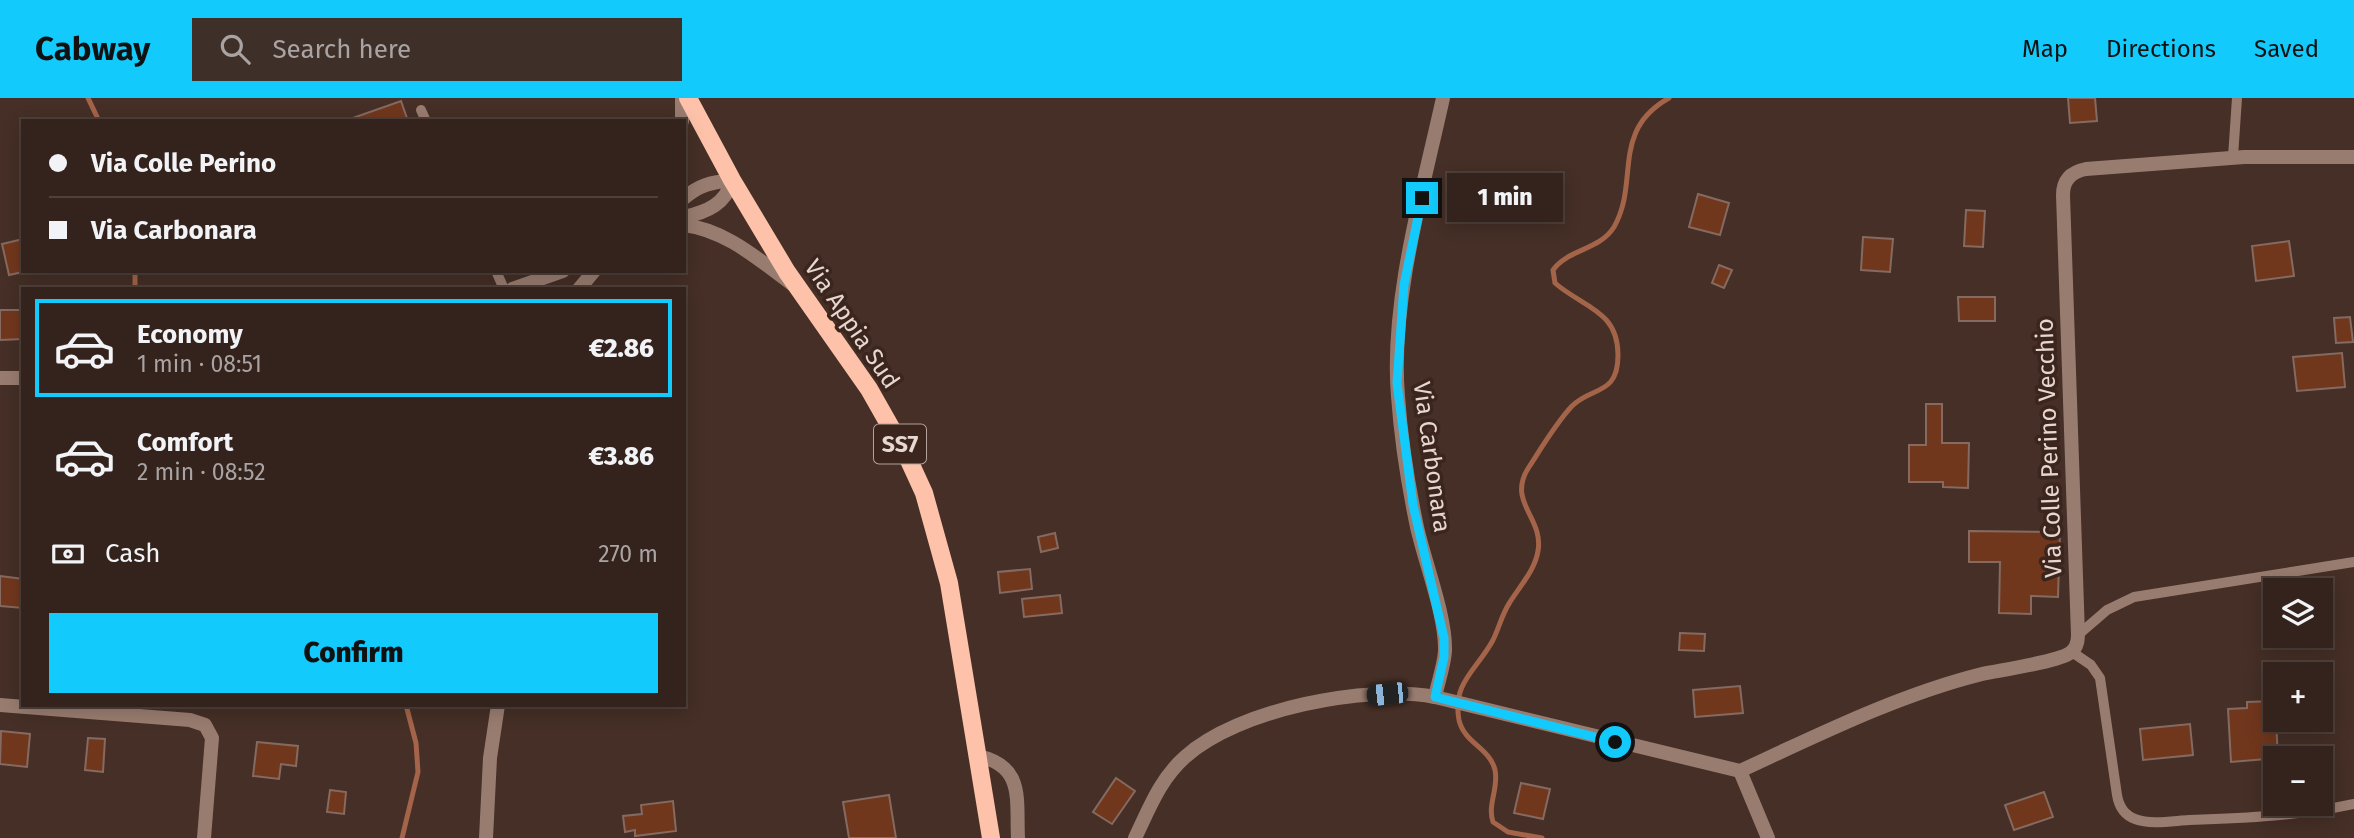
<!DOCTYPE html>
<meta charset="utf-8">
<style>
:root{--surface:#34231c;--page:#3f2f29;--text:#f1f3f6;--muted:#a9a4a3;--line:#4e403b;--accent:#12cafb}
body{margin:0;font-family:"Fira Sans",sans-serif;background:var(--page);color:var(--text);height:100vh;display:flex;flex-direction:column;font-size:26px;white-space:nowrap}
*{box-sizing:border-box;margin:0}
p{font-size:23px;color:var(--muted)}
.icon{flex:none;width:38px;height:38px;fill:none;stroke:currentColor;stroke-width:2;stroke-linecap:round;stroke-linejoin:round}
.map{position:relative;flex:1;overflow:hidden}
.drawer{position:absolute;left:21px;top:189px;width:665px;height:420px;display:flex;flex-direction:column;background:var(--surface);border-radius:0px;box-shadow:0 4px 18px #0003,0 0 0 2px var(--line)}
.drawer>*{flex:none}
.guide{position:absolute;left:21px;top:21px;width:665px;height:154px;border-radius:0px;box-shadow:0 4px 18px #0003,0 0 0 2px var(--line);display:grid;align-content:center;height:154px;padding:0 28px;background:var(--surface)}
.controls{position:absolute;left:2263px;top:480px;display:grid;gap:14px}
.controls a{display:grid;place-items:center;width:70px;height:70px;border-radius:0px;background:var(--surface);box-shadow:0 4px 18px #0003,0 0 0 2px var(--line);font-size:35px}
.end{position:absolute;width:32px;height:32px;margin:-16px;border:9px solid #12cafb;background:#111;box-shadow:0 0 0 4px #111}
.from{border-radius:50%}
.bubble{position:absolute;height:49px;border-radius:0px;background:var(--surface);box-shadow:0 4px 18px #0003,0 0 0 2px var(--line);font-size:23px;font-weight:800;line-height:49px;text-align:center}
.car{position:absolute;width:21px;height:42px;margin:-21px -10px;border-radius:9px;box-shadow:0 0 5px 2px #0007;background:linear-gradient(#222 24%,#8ab4d8 0 40%,#222 0 76%,#8ab4d8 0 86%,#222 0)}
.guide b{display:flex;align-items:center;gap:24px;height:66px;font-size:26px}
.guide b+b{border-top:2px solid var(--line)}
.guide i{width:18px;height:18px;background:var(--text)}
ul{padding:12px 0 0;list-style:none}
li{display:flex;align-items:center;gap:21px;height:98px;margin:0 14px 10px;padding:0 14px;border:4px solid transparent;border-radius:0px}
li div{flex:1}
li b{display:block;font-size:26px}
li em{font-style:normal;font-weight:800}
li.selected{border-color:var(--accent)}
li>.icon{width:63px;height:63px;stroke-width:1.5}
.pay{display:flex;align-items:center;gap:18px;height:77px;padding:0 28px;font-size:26px}
.pay p{margin-inline-start:auto}
.action{display:flex;gap:14px;margin-top:auto;padding:14px 28px}
.action a{flex:1;height:80px;border-radius:0px;background:var(--accent);color:#111;font-size:28px;font-weight:800;line-height:80px;text-align:center}
header{display:flex;align-items:center;gap:42px;box-sizing:border-box;height:98px;padding:0 35px;background:var(--accent);color:#111}
header strong{font-size:33px}
nav{display:flex;gap:38px;margin-inline-start:auto;font-size:24px}
.search{width:490px;height:63px;background:var(--page);display:flex;align-items:center;gap:18px;box-sizing:border-box;padding:0 24px;border-radius:0px;color:var(--muted);font-size:26px}
.map>svg:first-child{display:block}
.lines{fill:none;stroke-linecap:round;stroke-linejoin:round}
.stream{stroke:#a36449;stroke-width:5}
.building{fill:#71371d;stroke:#846a60;stroke-width:2}
.lane{stroke:#997c70;stroke-width:10}
.street{stroke:#997c70;stroke-width:14}
.primary{stroke:#fdc2a9;stroke-width:18}
.route{stroke:#12cafb;stroke-width:9}
.labels{text-anchor:middle;stroke-width:7;stroke-linejoin:round;paint-order:stroke}
.shield{fill:#3b251c;stroke:#b3a29b;stroke-width:2}
.shield-label{font-size:23px;font-weight:bold;fill:#e6d7d1}
.street-label{font-size:24px;fill:#e6d7d1;stroke:#3b251c}
</style>
<header>
<strong>Cabway</strong>
<div class="search"><svg class="icon" aria-label="search" viewBox="0 0 24 24"><circle cx="10" cy="10" r="6"/><path d="M15 15l6 6"/></svg>Search here</div>
<nav><a>Map</a><a>Directions</a><a>Saved</a></nav>
</header>
<div class="map">
<svg width="2354" height="740" viewBox="0 0 2354 740">
<rect width="100%" height="100%" fill="#452f26"/>
<g class="lines">
<g class="stream">
<path d="M88,0L99,23"/>
<path d="M135,191V173"/>
<path d="M402,740L418,674L416,645L406,607"/>
<path d="M1542,740L1508,734L1493,724C1487,707 1499,690 1495,672C1490,650 1464,645 1459,622C1452,584 1477,572 1493,542C1499,530 1502,516 1510,504C1520,488 1535,472 1538,453C1544,419 1506,404 1529,369C1542,349 1556,325 1572,308C1592,288 1618,298 1618,257C1618,212 1582,209 1555,185L1553,172C1568,151 1600,152 1614,129C1640,84 1610,33 1669,0"/>
</g>
</g>
<g class="building">
<path d="M2068,0H2095L2097,23L2070,25Z"/>
<path d="M401,3L408,23H350V21Z"/>
<path d="M1698,96L1729,105L1720,137L1689,129Z"/>
<path d="M1966,112L1985,113L1983,149L1964,148Z"/>
<path d="M1863,139L1893,141L1890,174L1861,172Z"/>
<path d="M23,141V174L9,177L2,146Z"/>
<path d="M2289,143L2294,178L2256,183L2252,148Z"/>
<path d="M1719,167L1732,172L1724,190L1712,185Z"/>
<path d="M1958,199H1995V223H1959Z"/>
<path d="M0,212H23V241L0,242Z"/>
<path d="M2350,219L2353,244L2336,245L2334,220Z"/>
<path d="M2342,255L2345,289L2297,293L2293,259Z"/>
<path d="M1926,306H1942V345H1969L1968,390L1943,389V384H1909V347H1926Z"/>
<path d="M1969,433L2060,434L2058,499L2031,498V516L1999,515L2000,464H1969Z"/>
<path d="M1055,435L1058,450L1041,454L1038,439Z"/>
<path d="M1030,471L1032,491L1000,495L998,474Z"/>
<path d="M0,478L23,481V510L0,508Z"/>
<path d="M1060,497L1062,515L1024,519L1022,501Z"/>
<path d="M1680,535L1705,536L1704,553L1679,552Z"/>
<path d="M1740,588L1743,615L1695,619L1693,592Z"/>
<path d="M2275,603L2278,660L2231,664L2228,611L2247,610V604Z"/>
<path d="M2190,626L2193,657L2143,662L2140,631Z"/>
<path d="M1,633L30,636L27,669L0,666Z"/>
<path d="M88,640L105,641L103,674L85,672Z"/>
<path d="M257,644L298,648L296,668L281,666L279,681L253,678Z"/>
<path d="M1116,680L1135,693L1112,726L1093,714Z"/>
<path d="M1521,685L1550,691L1543,721L1514,715Z"/>
<path d="M330,692L346,694L344,716L327,714Z"/>
<path d="M2044,694L2053,719L2014,732L2005,707Z"/>
<path d="M889,697L896,740H849L843,704Z"/>
<path d="M673,703L676,733L635,738V732L625,734L623,718L642,716L641,707Z"/>
</g>
<g class="lines">
<g class="lane">
<path d="M421,12L426,23"/>
<path d="M2233,59L2237,0"/>
<path d="M496,173L504,191"/>
<path d="M2078,537L2107,512L2134,499L2354,464"/>
<path d="M2072,554L2091,567L2100,580L2117,697C2119,709 2124,717 2135,721C2151,727 2172,723 2189,722C2245,720 2299,718 2354,706"/>
</g>
<g class="street">
<path d="M682,0V23"/>
<path d="M684,100C699,87 712,84 732,82C726,106 707,114 684,119"/>
<path d="M684,127C726,132 759,162 792,186"/>
<path d="M512,191L563,173"/>
<path d="M579,191L594,173"/>
<path d="M0,280H23"/>
<path d="M1435,599C1438,584 1444,568 1445,553C1446,518 1425,465 1417,429C1408,386 1401,341 1398,298C1390,205 1423,91 1443,0"/>
<path d="M0,607L190,622L205,627L212,640L204,740"/>
<path d="M978,658C1025,668 1016,702 1018,740"/>
<path d="M1740,673C1818,637 1898,597 1982,576C2001,572 2057,564 2070,555C2076,551 2078,544 2078,537L2063,97C2063,82 2071,74 2086,71L2244,59H2354"/>
<path d="M486,740L490,660L498,607"/>
<path d="M1135,740C1149,711 1160,681 1185,659C1238,611 1367,586 1435,599L1740,673L1768,740"/>
</g>
<path class="primary" d="M688,0L732,82L787,174L869,291L907,358L924,395L949,485L991,740"/>
</g>
<g class="lines">
<path class="route" d="M1422,100L1404,187L1397,285L1413,407L1444,540V559L1435,599L1615,644"/>
</g>
<g class="labels">
<rect class="shield" x="874" y="326.5" width="52" height="39" rx="5"/>
<g class="shield-label">
<text x="900" y="354">SS7</text>
</g>
<g class="street-label">
<text transform="translate(852 226) rotate(56)" y="8">Via Appia Sud</text>
<text transform="translate(2049 350) rotate(-92)" y="8">Via Colle Perino Vecchio</text>
<text transform="translate(1432 359) rotate(82)" y="8">Via Carbonara</text>
</g>
</g>
</svg>
<div class="controls">
<a><svg class="icon" aria-label="layers" viewBox="0 0 24 24"><path d="M12 4l9 5-9 5-9-5zM3 14l9 5 9-5"/></svg></a>
<a>+</a>
<a>−</a>
</div>
<i class="end from" style="left:1615px;top:644px"></i>
<i class="end" style="left:1422px;top:100px"></i>
<div class="bubble" style="left:1447px;top:75px;width:116px">1 min</div>
<i class="car" style="left:1387px;top:596px;rotate:264deg"></i>
<div class="guide">
<b><i class="from"></i>Via Colle Perino</b>
<b><i></i>Via Carbonara</b>
</div>
<section class="drawer">
<ul>
<li class="selected"><svg class="icon" aria-label="car" viewBox="0 0 24 24"><path d="M5 17H2v-5l4-1 3-4h7l3 4 3 1v5h-3M9 17h6M6 11h13"/><circle cx="7" cy="17" r="2"/><circle cx="17" cy="17" r="2"/></svg><div><b>Economy</b><p>1 min · 08:51</p></div><em>€2.86</em></li>
<li><svg class="icon" aria-label="car" viewBox="0 0 24 24"><path d="M5 17H2v-5l4-1 3-4h7l3 4 3 1v5h-3M9 17h6M6 11h13"/><circle cx="7" cy="17" r="2"/><circle cx="17" cy="17" r="2"/></svg><div><b>Comfort</b><p>2 min · 08:52</p></div><em>€3.86</em></li>
</ul>
<div class="pay"><svg class="icon" aria-label="cash" viewBox="0 0 24 24"><path d="M3 7h18v10H3z"/><circle cx="12" cy="12" r="2"/></svg>Cash<p>270 m</p></div>
<div class="action"><a>Confirm</a></div>
</section>
</div>
